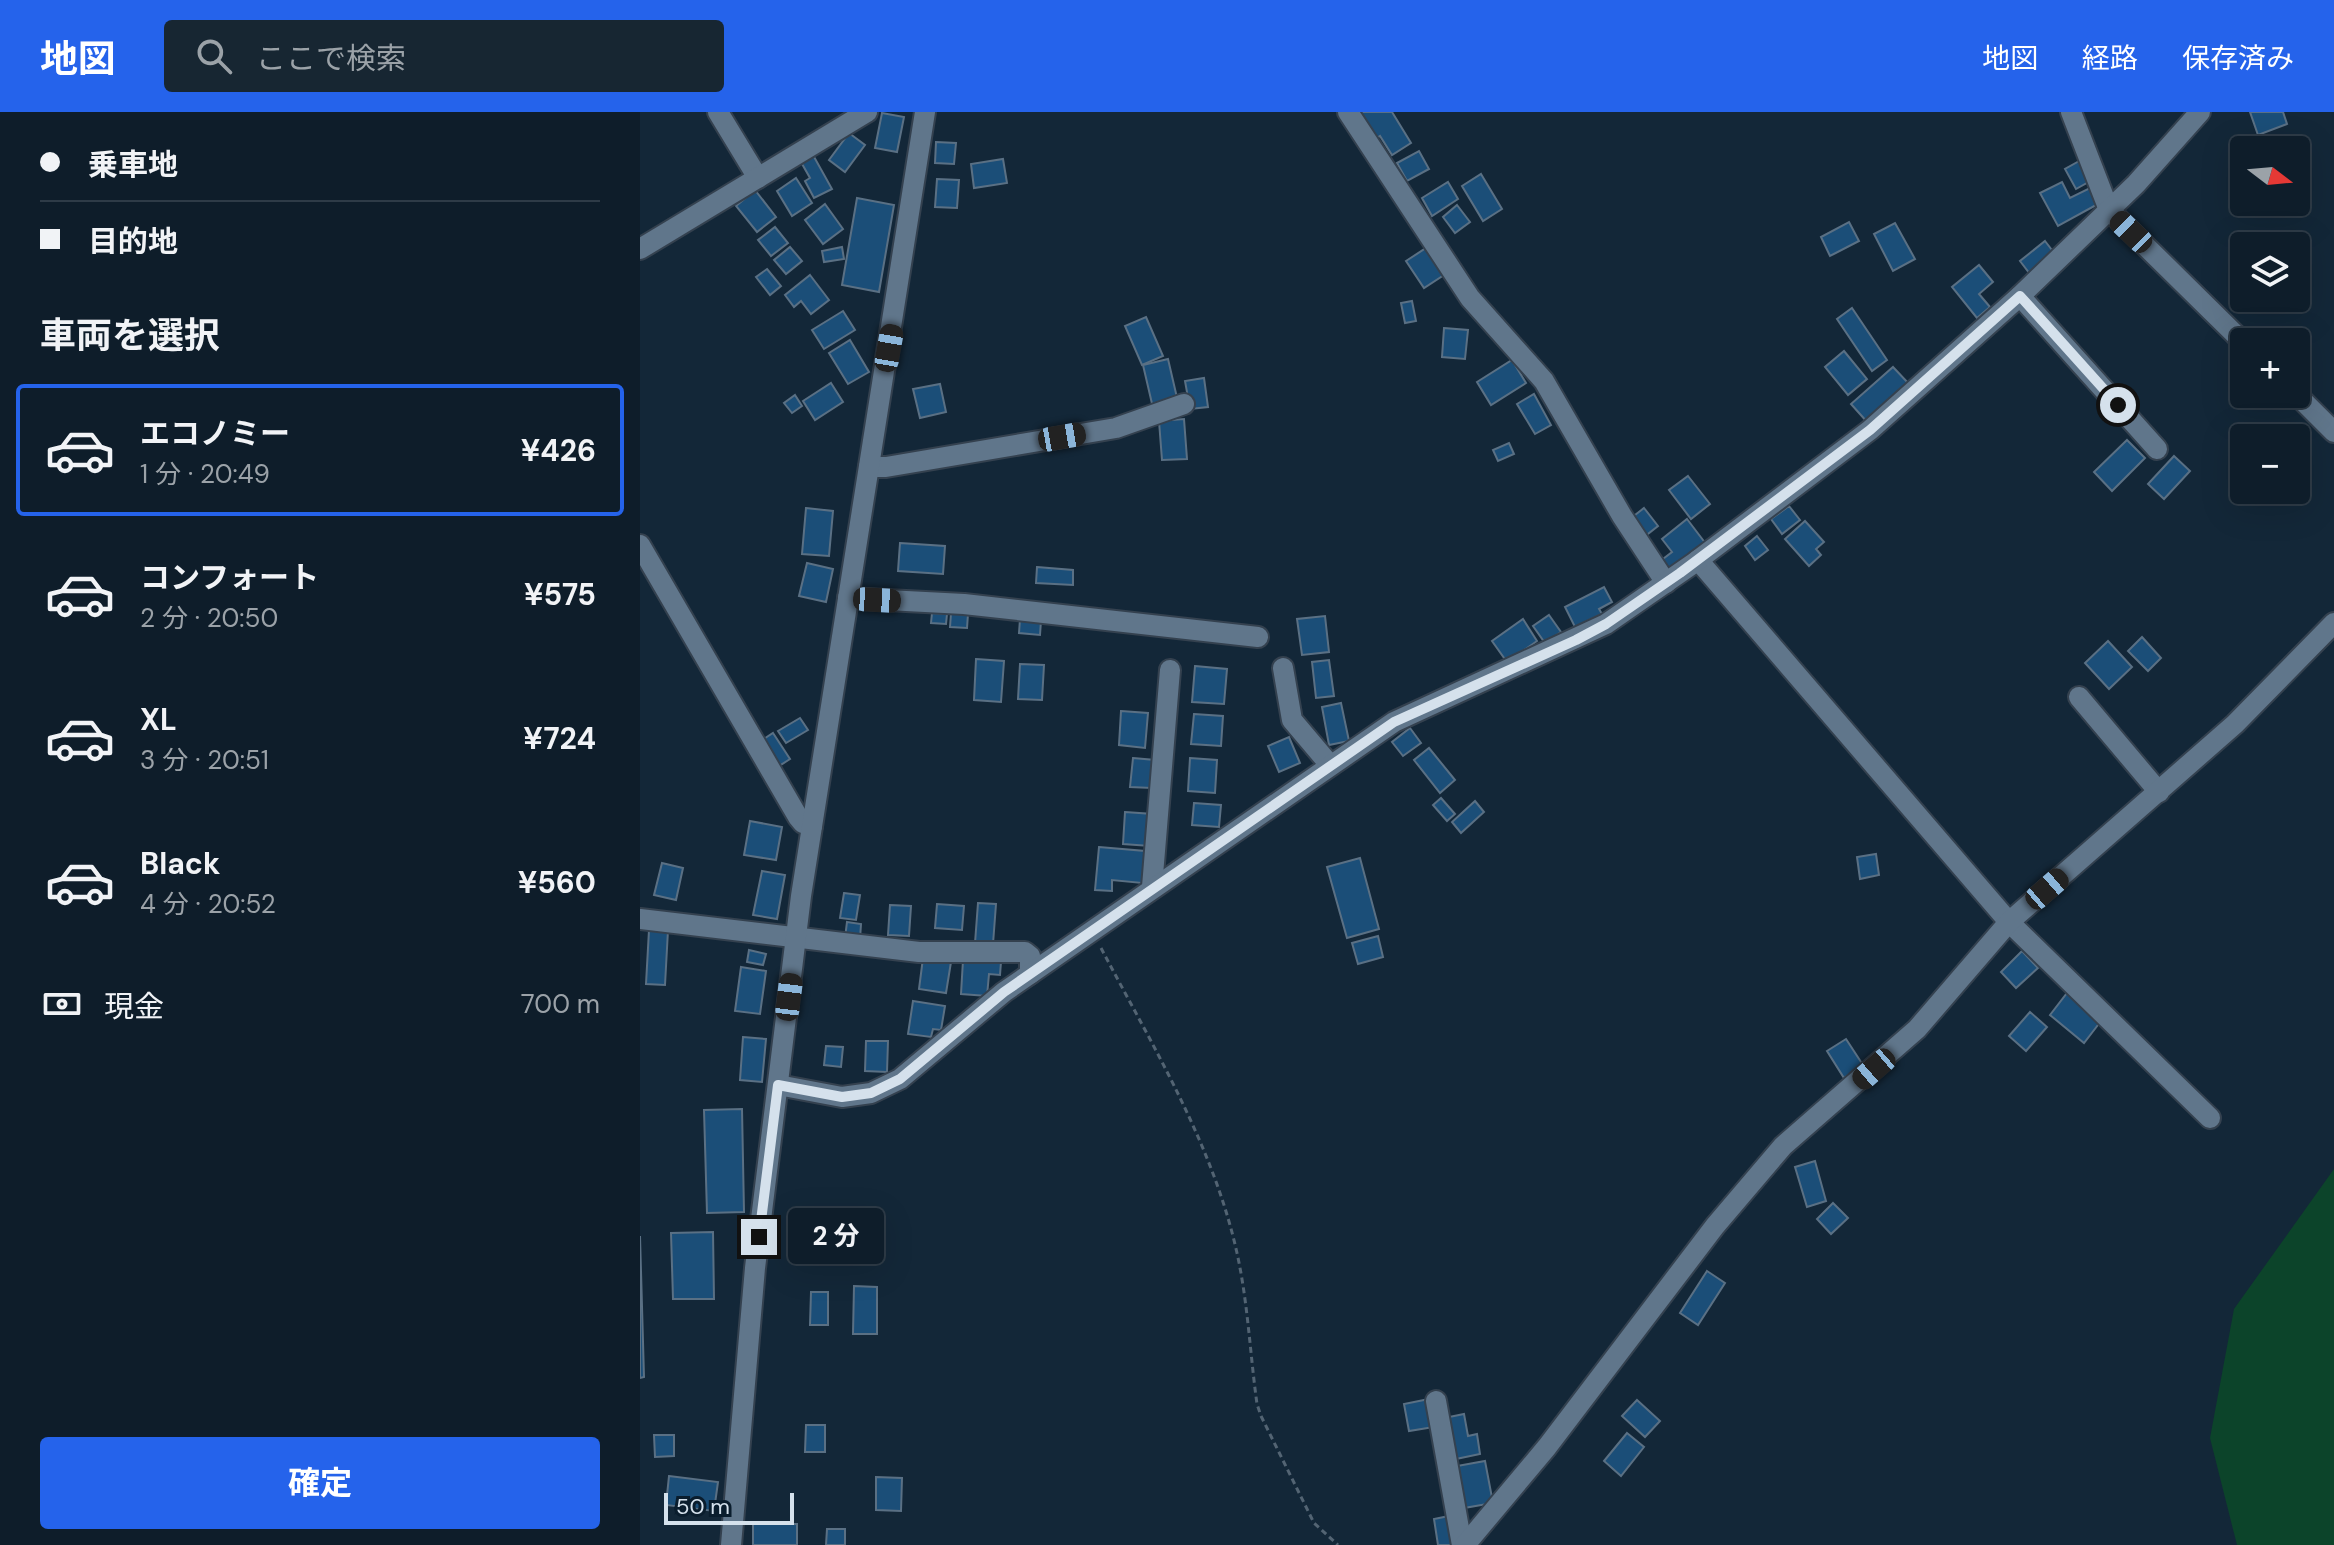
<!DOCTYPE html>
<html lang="ja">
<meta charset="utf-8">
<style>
:root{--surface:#0e1d2a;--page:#172632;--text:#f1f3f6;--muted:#9ba2a8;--line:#2e3b47;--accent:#2563eb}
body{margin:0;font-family:"DM Sans","Noto Sans JP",sans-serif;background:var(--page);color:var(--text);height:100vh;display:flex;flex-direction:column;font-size:30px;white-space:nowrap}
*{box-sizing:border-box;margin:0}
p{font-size:26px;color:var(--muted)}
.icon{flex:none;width:44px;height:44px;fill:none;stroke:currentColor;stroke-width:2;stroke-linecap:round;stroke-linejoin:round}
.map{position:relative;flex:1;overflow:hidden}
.drawer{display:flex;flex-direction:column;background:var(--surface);width:640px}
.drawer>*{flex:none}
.guide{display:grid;align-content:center;height:176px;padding:0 40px;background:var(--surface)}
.needle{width:52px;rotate:106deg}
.tools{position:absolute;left:1590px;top:24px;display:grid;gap:16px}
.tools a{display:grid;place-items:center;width:80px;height:80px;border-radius:8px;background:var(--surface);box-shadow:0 8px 32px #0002,0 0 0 2px var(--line);font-size:40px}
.scale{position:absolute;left:24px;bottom:20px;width:130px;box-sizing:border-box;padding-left:8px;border:4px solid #d5e1ec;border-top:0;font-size:22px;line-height:28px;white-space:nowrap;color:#d5e1ec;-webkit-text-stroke:6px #0a1d2d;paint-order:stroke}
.end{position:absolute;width:36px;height:36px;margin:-18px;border:10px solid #d5e1ec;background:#111;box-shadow:0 0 0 4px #111}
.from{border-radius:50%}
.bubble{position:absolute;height:56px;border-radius:8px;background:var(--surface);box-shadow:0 8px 32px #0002,0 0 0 2px var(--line);font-size:26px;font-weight:700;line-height:56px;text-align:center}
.car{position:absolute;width:24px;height:48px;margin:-24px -12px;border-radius:10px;box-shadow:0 0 6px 2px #0007;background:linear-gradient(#222 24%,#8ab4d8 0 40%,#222 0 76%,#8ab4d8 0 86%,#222 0)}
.guide b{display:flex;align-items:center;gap:28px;height:76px;font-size:30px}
.guide b+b{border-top:2px solid var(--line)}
.guide i{width:20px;height:20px;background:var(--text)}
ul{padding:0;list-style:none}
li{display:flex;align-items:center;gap:24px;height:132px;margin:0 16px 12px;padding:0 24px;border:4px solid transparent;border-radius:8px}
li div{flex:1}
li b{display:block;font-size:30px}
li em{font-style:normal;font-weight:700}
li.current{border-color:var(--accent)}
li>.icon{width:72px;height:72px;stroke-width:1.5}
h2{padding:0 40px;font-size:36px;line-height:96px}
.pay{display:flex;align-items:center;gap:20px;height:88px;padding:0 40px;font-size:30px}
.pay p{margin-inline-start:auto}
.button{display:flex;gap:16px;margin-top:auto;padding:16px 40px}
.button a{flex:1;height:92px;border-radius:8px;background:var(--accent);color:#fff;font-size:32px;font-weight:700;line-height:92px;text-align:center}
header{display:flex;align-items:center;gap:48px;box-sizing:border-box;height:112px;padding:0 40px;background:var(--accent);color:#fff}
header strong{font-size:38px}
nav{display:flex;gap:44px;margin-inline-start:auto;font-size:28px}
.search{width:560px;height:72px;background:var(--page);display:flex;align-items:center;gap:20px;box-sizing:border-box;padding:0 28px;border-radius:8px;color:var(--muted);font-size:30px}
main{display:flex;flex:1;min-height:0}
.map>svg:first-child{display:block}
.green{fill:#0c442a}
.building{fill:#1b4e78;stroke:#5a7084;stroke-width:2}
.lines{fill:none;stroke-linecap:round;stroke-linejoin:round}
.minor-casing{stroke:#34414f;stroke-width:24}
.tertiary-casing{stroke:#34414f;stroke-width:24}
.path{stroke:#536473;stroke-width:3;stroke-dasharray:6 4;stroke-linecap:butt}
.minor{stroke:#60768b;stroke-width:20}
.tertiary{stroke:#60768b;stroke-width:20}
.route{stroke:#d5e1ec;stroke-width:10}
</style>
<header>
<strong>地図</strong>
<div class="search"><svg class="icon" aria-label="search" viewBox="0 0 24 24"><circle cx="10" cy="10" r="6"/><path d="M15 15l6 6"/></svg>ここで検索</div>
<nav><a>地図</a><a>経路</a><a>保存済み</a></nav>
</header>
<main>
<section class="drawer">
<div class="guide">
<b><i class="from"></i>乗車地</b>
<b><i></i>目的地</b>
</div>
<h2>車両を選択</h2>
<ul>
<li class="current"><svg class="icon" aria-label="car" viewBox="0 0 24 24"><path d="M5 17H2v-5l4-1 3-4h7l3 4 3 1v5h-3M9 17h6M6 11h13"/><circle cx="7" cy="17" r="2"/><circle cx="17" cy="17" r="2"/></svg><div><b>エコノミー</b><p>1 分 · 20:49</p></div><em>¥426</em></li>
<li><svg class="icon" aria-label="car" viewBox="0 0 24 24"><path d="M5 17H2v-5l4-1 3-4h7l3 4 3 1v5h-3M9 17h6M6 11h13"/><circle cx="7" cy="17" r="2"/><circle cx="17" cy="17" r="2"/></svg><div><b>コンフォート</b><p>2 分 · 20:50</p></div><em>¥575</em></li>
<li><svg class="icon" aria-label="car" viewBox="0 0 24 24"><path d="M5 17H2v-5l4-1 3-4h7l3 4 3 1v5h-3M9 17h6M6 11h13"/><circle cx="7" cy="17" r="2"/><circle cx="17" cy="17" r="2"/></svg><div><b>XL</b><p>3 分 · 20:51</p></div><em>¥724</em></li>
<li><svg class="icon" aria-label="car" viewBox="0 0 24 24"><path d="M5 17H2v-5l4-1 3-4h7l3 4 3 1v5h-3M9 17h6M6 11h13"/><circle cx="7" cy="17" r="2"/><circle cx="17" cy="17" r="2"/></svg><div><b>Black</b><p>4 分 · 20:52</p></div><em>¥560</em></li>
</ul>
<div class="pay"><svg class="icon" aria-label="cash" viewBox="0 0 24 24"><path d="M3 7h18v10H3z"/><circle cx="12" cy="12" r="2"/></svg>現金<p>700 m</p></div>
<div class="button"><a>確定</a></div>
</section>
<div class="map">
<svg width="1694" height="1433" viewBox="0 0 1694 1433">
<rect width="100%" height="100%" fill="#132738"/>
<path class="green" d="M1694,1057V1433H1597L1570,1326L1594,1197Z"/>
<g class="building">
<path d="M721,0H752L771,31L752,43L740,24L734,28L718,1Z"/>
<path d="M1610,0H1643L1647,12L1618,23Z"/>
<path d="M242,1L264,5L257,40L235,36Z"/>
<path d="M209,21L225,33L205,60L189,48Z"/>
<path d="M296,30L316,31L314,52L295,51Z"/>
<path d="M779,39L789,57L767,69L757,51Z"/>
<path d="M173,43L192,77L174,86L165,69L170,66L161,50Z"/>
<path d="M363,47L367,71L334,76L331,52Z"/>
<path d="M1441,48L1452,68L1436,77L1425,57Z"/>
<path d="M841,62L862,97L843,109L822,74Z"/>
<path d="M156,66L172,91L152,104L137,79Z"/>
<path d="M297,67L319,68L317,96L295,95Z"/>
<path d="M808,70L818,87L792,104L782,86Z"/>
<path d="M1422,70L1430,86L1450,76L1458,92L1418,114L1400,81Z"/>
<path d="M115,78L136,105L117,120L96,94Z"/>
<path d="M217,86L254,93L239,180L202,173Z"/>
<path d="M185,92L203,117L183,132L165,108Z"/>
<path d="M817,93L830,110L815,121L803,105Z"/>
<path d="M1209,110L1219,129L1190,144L1181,125Z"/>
<path d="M1255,111L1275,147L1253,159L1234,122Z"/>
<path d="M135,115L148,131L131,144L118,128Z"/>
<path d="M1405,129L1415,142L1390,162L1380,149Z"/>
<path d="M150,135L162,149L146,162L134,148Z"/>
<path d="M202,135L204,147L184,150L182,139Z"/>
<path d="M786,136L804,163L784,176L766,149Z"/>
<path d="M1339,153L1353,170L1339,182L1350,195L1337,206L1312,175Z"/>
<path d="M127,157L141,174L130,183L116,165Z"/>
<path d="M170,163L189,188L171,202L161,189L154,195L145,183Z"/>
<path d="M772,189L776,209L765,211L761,191Z"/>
<path d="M1212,196L1247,248L1232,259L1197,207Z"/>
<path d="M203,199L215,218L184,237L172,218Z"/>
<path d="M506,205L523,244L502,253L485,214Z"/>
<path d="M804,216L828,218L825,247L802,245Z"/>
<path d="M210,228L229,260L208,272L189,241Z"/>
<path d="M1204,239L1227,267L1208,283L1185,255Z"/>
<path d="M528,247L538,290L513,296L503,253Z"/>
<path d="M872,248L886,271L851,293L837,270Z"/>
<path d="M1253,255L1270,273L1228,311L1211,292Z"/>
<path d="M564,266L568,295L550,297L545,269Z"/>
<path d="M191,271L203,290L175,308L163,289Z"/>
<path d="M300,272L306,300L280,306L273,277Z"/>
<path d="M894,282L911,313L895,322L877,292Z"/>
<path d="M155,283L162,294L152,301L144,291Z"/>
<path d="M544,307L547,347L522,348L519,309Z"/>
<path d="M1487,328L1505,346L1472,379L1454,360Z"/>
<path d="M869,331L874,342L858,349L853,338Z"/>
<path d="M1534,344L1550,359L1524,387L1508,372Z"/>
<path d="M1048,364L1070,392L1051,407L1029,378Z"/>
<path d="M1149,394L1160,408L1142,422L1131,407Z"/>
<path d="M166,396L193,399L189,444L162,442Z"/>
<path d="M1004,396L1018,414L1004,425L990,407Z"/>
<path d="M1047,407L1066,432L1027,462L1019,450L1032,440L1022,427Z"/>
<path d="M1165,409L1184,430L1176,437L1181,443L1169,454L1145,427Z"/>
<path d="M1117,424L1128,438L1115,448L1105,434Z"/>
<path d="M260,431L305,434L303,462L258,459Z"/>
<path d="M167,451L193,457L186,490L159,484Z"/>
<path d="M397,455L433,458V473L396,471Z"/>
<path d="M964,475L972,490L959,497L962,502L935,515L925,495Z"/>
<path d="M292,501L307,502L306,512L291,511Z"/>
<path d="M311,501L328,502L327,516L310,515Z"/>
<path d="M909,503L921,520L905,531L893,514Z"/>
<path d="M685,504L689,540L662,543L657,507Z"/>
<path d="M380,507L401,509L400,523L379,521Z"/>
<path d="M883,507L897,529L867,550L852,529Z"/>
<path d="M1502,525L1521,546L1508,559L1488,539Z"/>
<path d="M1468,529L1492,555L1469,577L1445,551Z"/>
<path d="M336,547L364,549L361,590L334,588Z"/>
<path d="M689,548L694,584L676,586L672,550Z"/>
<path d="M380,552L404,553L402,588L378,587Z"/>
<path d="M555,554L587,557L584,592L552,590Z"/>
<path d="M701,591L709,629L689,633L682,595Z"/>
<path d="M481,599L508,601L505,636L479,633Z"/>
<path d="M554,602L583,604L581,634L551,632Z"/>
<path d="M160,606L168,618L146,631L138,619Z"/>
<path d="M770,616L781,631L763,644L752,630Z"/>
<path d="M133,621L150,647L136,656L119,630Z"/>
<path d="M649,625L660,651L639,660L628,634Z"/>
<path d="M789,636L815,668L800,681L774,648Z"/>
<path d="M493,646L515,648L512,676L490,675Z"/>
<path d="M550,646L577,648L575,681L548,679Z"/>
<path d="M801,686L815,702L807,709L793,693Z"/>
<path d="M835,689L844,700L821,721L812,710Z"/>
<path d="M554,691L581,693L579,715L552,713Z"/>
<path d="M485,700L513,702L510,734L483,732Z"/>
<path d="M110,709L142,715L136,748L104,743Z"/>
<path d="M459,735L505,739L502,771L472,768V779L455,778Z"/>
<path d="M1236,742L1239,763L1220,767L1217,745Z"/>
<path d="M720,746L739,817L707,826L687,755Z"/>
<path d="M22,751L43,756L36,788L14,783Z"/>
<path d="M122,759L145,763L137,807L113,803Z"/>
<path d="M204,781L220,783L216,808L200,806Z"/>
<path d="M338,791L356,792L353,832L335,831Z"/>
<path d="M297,792L324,794L322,818L295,816Z"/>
<path d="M250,793L271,794L269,824L248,823Z"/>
<path d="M207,810L221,812L220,827L205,826Z"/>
<path d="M9,818H28L25,873L6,872Z"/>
<path d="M738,824L743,845L718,852L712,831Z"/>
<path d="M109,838L126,842L123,853L107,850Z"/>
<path d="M1382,839L1398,856L1376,876L1361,860Z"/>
<path d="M283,846L311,850L306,881L279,877Z"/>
<path d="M323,848L361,850L360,863L349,862L347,884L321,882Z"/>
<path d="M101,855L126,859L120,902L95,899Z"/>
<path d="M1427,881L1461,909L1444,931L1410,903Z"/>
<path d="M273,889L305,894L301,918L293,917L291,925L268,922Z"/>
<path d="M1390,900L1407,915L1386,939L1369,924Z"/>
<path d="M103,925L126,927L122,970L100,968Z"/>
<path d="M1206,927L1223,953L1204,966L1187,939Z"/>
<path d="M226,929H248L247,960L225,959Z"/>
<path d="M186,934L203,935L201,955L184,953Z"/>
<path d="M102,997L104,1100L67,1101L64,998Z"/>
<path d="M1175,1049L1186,1089L1167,1095L1155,1055Z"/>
<path d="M1193,1091L1208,1106L1191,1122L1177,1107Z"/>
<path d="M73,1120L74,1187H33L31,1121Z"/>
<path d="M0,1124L4,1265L0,1266Z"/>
<path d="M1067,1159L1085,1171L1058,1213L1040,1201Z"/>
<path d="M214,1174L237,1175V1222H213Z"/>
<path d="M171,1180H188V1213H170Z"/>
<path d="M789,1287L794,1315L769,1319L764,1292Z"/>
<path d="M997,1288L1020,1309L1005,1325L982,1304Z"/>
<path d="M824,1302L828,1324L837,1322L840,1342L816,1347L809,1305Z"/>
<path d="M166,1313H185V1340H165Z"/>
<path d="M987,1321L1004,1335L981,1364L964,1349Z"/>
<path d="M14,1323H34V1344L15,1345Z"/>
<path d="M845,1349L853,1391L824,1396L817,1354Z"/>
<path d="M29,1364L78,1370L74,1399L26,1393Z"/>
<path d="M236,1365L262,1366L261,1399L236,1398Z"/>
<path d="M809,1404L815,1433H798L794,1407Z"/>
<rect x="113" y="1412" width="44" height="21"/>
<path d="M187,1417H205V1433H186Z"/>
</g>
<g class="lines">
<defs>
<g id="minor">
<path d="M78,0L118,66"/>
<path d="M708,0L830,186L904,269L982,404L1026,471"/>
<path d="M1431,0L1469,98L1604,231"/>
<path d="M0,137L227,0"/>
<path d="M1380,184L1517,337"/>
<path d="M1656,282L1694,320"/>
<path d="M229,355H246L476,316L544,292"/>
<path d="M0,433L158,705L163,711L172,714"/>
<path d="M1058,448L1369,810L1570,1006"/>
<path d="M208,486L324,492L618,525"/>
<path d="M643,556L652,608L690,653"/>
<path d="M1439,585L1519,680"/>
<path d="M512,775L530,558"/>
<path d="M0,807L279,840H385L390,844V862"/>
<path d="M138,973L202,985L231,981L260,967L364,880L754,610L966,512L1054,451L1230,318L1380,184L1496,72L1560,0"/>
<path d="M796,1289L822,1433"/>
<path d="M825,1433L907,1335L1075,1114L1143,1034L1277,917L1369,810L1595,612L1694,511"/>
</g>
<path id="tertiary" d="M91,1433L115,1156L161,784L285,0"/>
</defs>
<use href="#minor" class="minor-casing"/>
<use href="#tertiary" class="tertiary-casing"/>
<path class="path" d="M461,836C512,933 573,1032 597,1141C608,1191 610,1242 617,1292L621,1304L674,1411L698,1433"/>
<use href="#minor" class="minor"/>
<use href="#tertiary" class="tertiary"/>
</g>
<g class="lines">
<path class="route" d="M119,1125L138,973L202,985L231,981L260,967L364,880L754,610L936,528L966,512L1040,461L1230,318L1380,184L1478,293"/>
</g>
</svg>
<div class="tools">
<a><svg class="needle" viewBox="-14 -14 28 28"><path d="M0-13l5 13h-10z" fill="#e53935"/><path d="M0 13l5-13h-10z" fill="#9ba2a8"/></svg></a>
<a><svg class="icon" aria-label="layers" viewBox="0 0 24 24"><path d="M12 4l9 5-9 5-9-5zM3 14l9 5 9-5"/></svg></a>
<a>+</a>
<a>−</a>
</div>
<div class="scale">50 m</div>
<i class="end from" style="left:1478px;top:293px"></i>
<i class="end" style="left:119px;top:1125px"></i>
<div class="bubble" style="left:148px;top:1096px;width:96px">2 分</div>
<i class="car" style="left:1491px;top:120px;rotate:314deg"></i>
<i class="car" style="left:249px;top:236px;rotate:10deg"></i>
<i class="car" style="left:422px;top:325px;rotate:80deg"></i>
<i class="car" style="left:237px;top:488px;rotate:93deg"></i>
<i class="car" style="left:1407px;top:777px;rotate:49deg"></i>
<i class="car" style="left:149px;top:885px;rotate:7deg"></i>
<i class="car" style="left:1234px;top:957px;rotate:229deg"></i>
</div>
</main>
